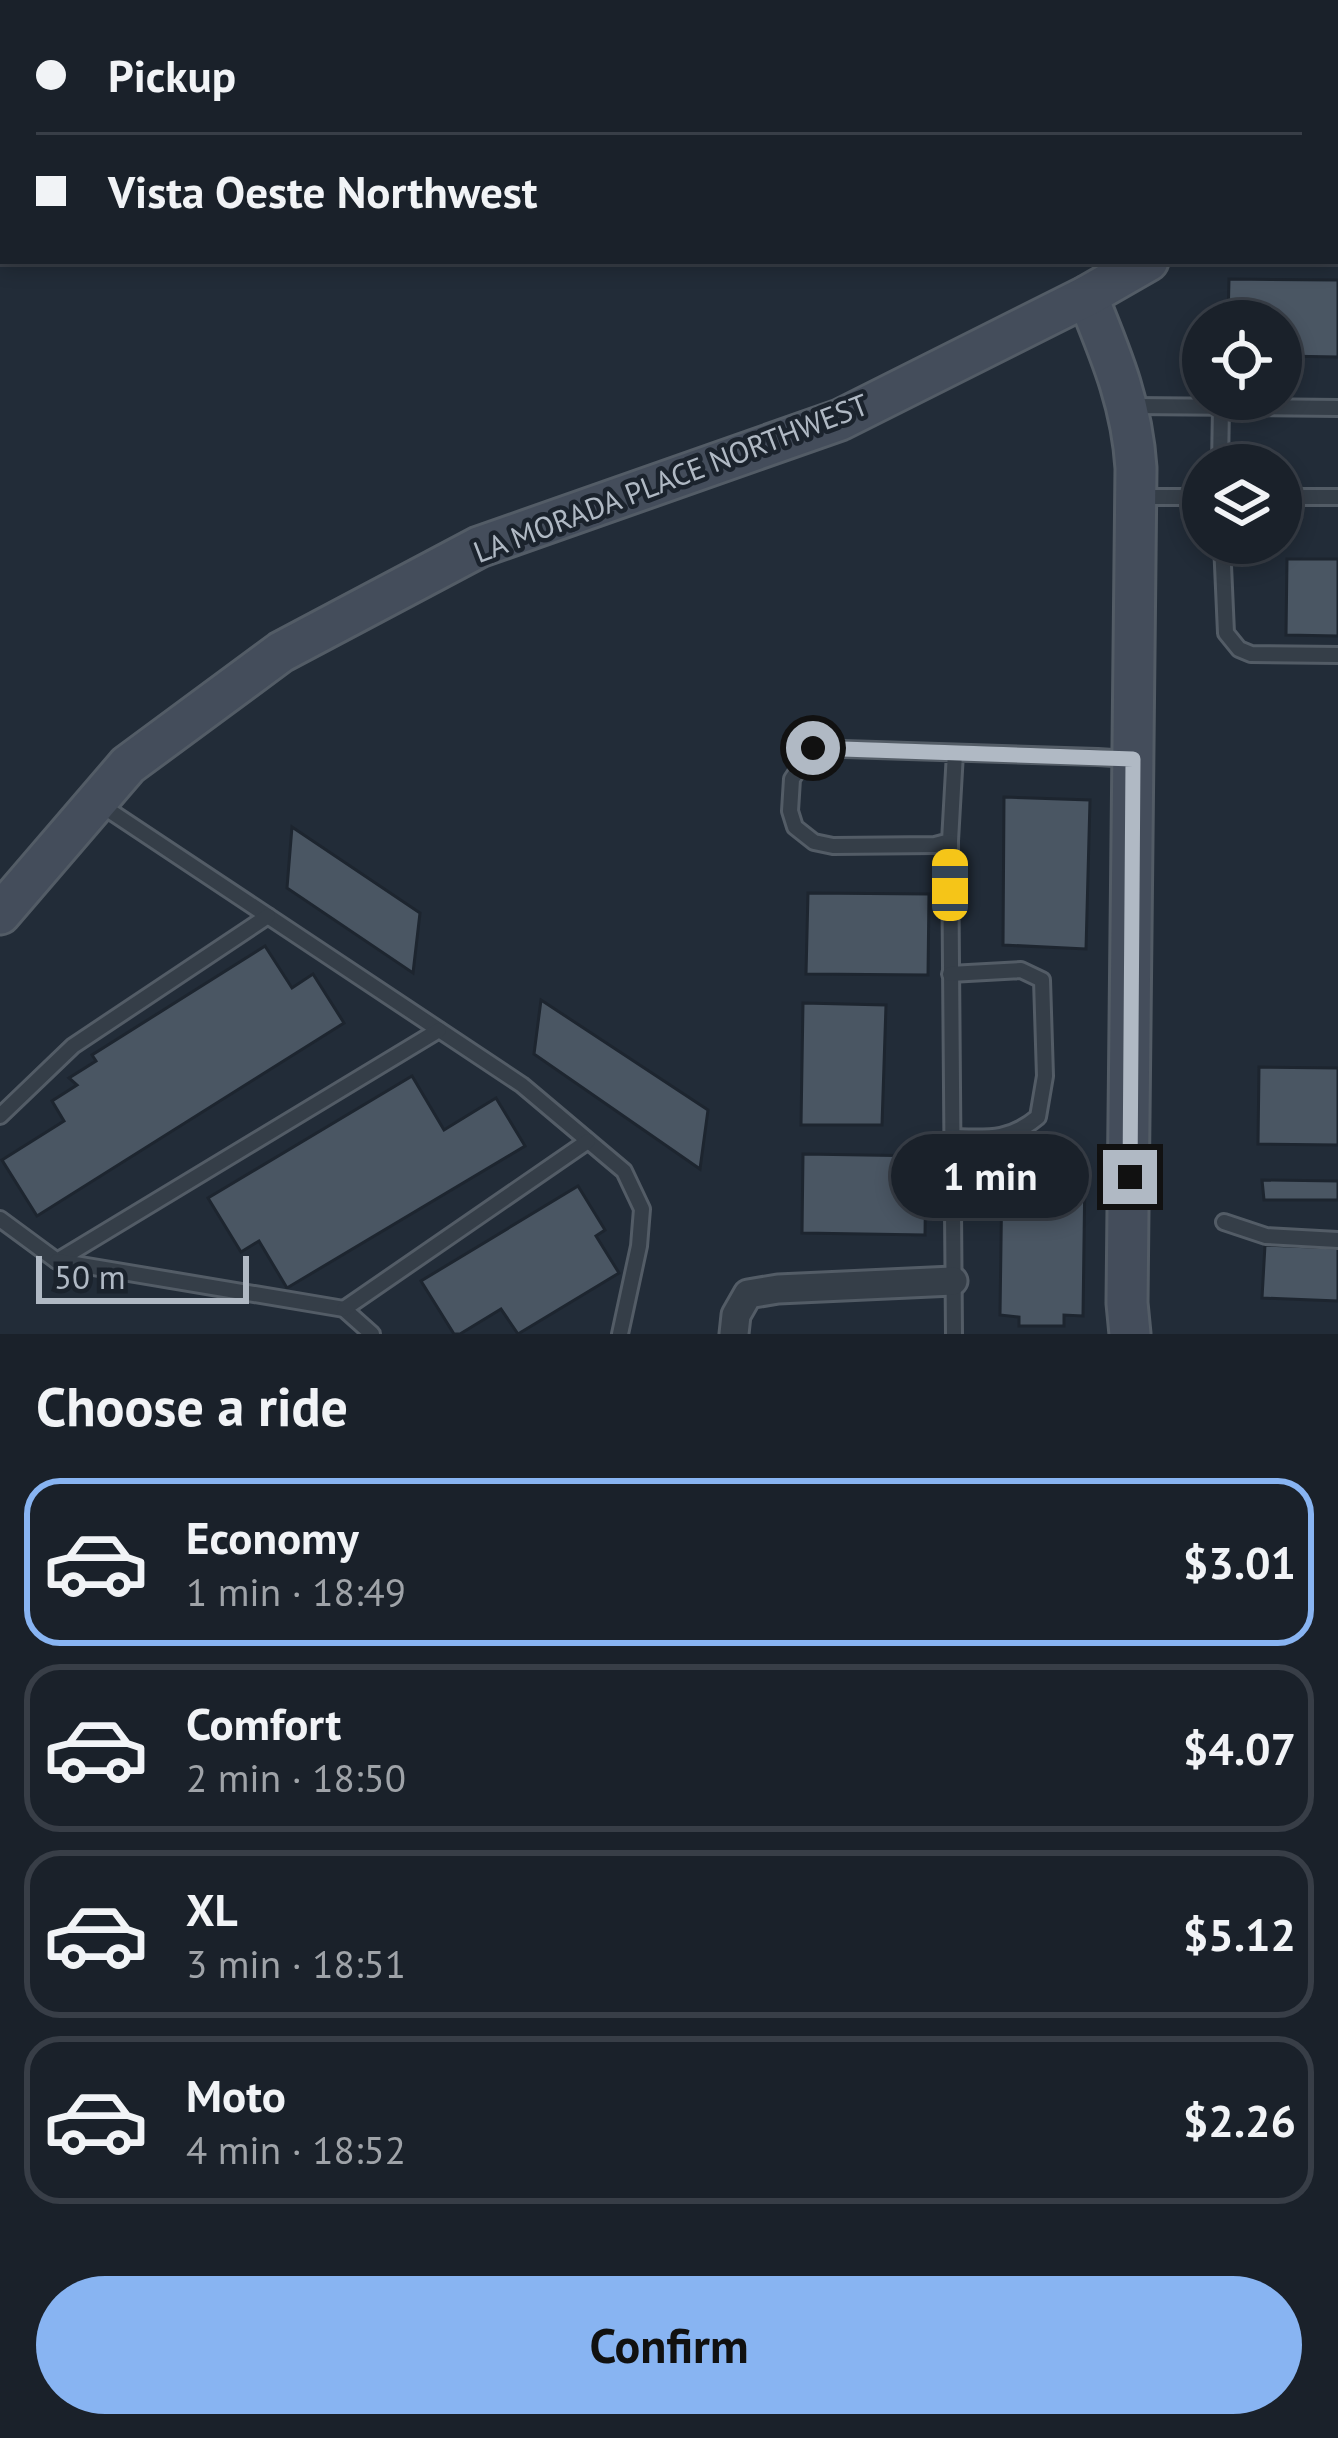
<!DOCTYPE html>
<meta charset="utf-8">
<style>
:root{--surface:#1a212a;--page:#232932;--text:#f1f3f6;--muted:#9fa3a8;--line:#383e47;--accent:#88b4f2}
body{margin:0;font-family:"PT Sans",sans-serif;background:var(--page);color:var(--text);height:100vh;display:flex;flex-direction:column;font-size:45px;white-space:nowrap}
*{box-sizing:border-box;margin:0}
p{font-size:39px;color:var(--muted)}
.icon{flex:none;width:66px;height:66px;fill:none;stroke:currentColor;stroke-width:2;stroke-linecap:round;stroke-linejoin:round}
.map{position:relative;height:1334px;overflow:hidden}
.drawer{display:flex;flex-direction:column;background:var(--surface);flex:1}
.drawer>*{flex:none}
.top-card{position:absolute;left:0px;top:0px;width:1338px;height:264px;box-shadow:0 6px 18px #0003,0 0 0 3px var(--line);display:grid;align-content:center;height:264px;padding:0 36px;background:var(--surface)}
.buttons{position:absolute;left:1182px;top:300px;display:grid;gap:24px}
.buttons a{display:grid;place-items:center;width:120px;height:120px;border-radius:50%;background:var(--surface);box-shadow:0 6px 18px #0003,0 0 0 3px var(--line);font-size:60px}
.scale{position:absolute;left:36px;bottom:30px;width:213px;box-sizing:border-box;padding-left:12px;border:6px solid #b0b9c4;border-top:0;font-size:33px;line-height:42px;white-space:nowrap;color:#b0b9c4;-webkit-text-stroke:9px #1b232d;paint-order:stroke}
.end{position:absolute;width:54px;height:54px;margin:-27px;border:15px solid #b0b9c4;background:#111;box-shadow:0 0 0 6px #111}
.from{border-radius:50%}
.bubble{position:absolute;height:84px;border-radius:42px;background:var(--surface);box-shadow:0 6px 18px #0003,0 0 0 3px var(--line);font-size:39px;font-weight:700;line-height:84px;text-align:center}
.car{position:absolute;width:36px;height:72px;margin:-36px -18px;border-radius:15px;box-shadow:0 0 9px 3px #0007;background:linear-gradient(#f5c518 24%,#345 0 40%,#f5c518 0 76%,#345 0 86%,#f5c518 0)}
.top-card b{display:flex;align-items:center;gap:42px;height:114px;font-size:45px}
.top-card b+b{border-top:3px solid var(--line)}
.top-card i{width:30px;height:30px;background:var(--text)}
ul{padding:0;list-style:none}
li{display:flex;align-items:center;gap:36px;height:168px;margin:0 24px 18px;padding:0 12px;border:6px solid var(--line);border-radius:36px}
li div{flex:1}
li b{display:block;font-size:45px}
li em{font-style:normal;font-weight:700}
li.selected{border-color:var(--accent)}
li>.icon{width:108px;height:108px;stroke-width:1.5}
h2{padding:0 36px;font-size:54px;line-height:144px}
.cta{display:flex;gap:24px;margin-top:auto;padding:24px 36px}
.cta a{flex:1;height:138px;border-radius:72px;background:var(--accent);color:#111;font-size:48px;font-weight:700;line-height:138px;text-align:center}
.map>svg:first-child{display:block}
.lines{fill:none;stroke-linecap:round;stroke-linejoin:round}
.stream{stroke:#384a60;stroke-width:9}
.building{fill:#4a5663;stroke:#1d252f;stroke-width:3}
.lane-casing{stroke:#535c66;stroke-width:20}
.street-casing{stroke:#535c66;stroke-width:33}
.secondary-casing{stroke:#535c66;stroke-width:45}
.lane{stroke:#353e48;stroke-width:14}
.street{stroke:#353e48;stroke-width:27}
.secondary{stroke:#444d5b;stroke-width:39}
.route{stroke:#b0b9c4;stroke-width:15}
.labels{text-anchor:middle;stroke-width:9;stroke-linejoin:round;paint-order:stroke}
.street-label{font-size:30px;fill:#b0b9c4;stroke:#1b232d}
</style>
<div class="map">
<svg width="1338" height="1334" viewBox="0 0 1338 1334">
<rect width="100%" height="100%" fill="#222c38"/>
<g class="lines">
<g class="stream">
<path d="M146,3L151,0"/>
<path d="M0,95L3,93"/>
</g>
</g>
<g class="building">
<path d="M1229,279L1338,280V357L1281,356V321H1228Z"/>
<path d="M1287,559H1338V636L1286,635Z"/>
<path d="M1004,797L1090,800L1086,949L1003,945Z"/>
<path d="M292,827L420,913L413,973L287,888Z"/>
<path d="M808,893L929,894L928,975L806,974Z"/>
<path d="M265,946L292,988L313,974L344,1023L37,1216L2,1160L64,1121L52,1101L77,1085L69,1078L96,1061L92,1055Z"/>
<path d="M541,1000L708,1110L700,1169L534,1054Z"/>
<path d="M803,1003L886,1005L882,1125H801Z"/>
<path d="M1259,1067L1338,1068V1145L1258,1144Z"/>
<path d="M412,1076L444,1130L496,1098L525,1146L287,1288L259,1241L241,1252L208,1198Z"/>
<path d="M803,1154L926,1156L925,1235L802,1233Z"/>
<path d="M1002,1170H1085L1083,1316L1064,1315V1326H1019V1317L1000,1315Z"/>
<path d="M1262,1180L1338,1181V1200H1264Z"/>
<path d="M578,1186L605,1230L596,1236L619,1273L518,1334L501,1309L460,1334H454L421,1281Z"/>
<path d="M1265,1245L1338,1248V1301L1262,1298Z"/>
</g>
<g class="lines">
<defs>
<g id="lane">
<path d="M1335,255L1338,256"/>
<path d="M1133,406L1338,408"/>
<path d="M1220,465L1221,407"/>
<path d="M1142,497H1203"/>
<path d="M1281,497H1338"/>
<path d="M1222,543L1226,633L1239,649L1251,654L1338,655"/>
<path d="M955,753L950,841L935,845L833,846L814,842L795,827L790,811L792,779L813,748L1098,757L1128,759"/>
<path d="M98,803L522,1085L624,1171L642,1209L639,1246L620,1334"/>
<path d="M950,841L954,1334"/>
<path d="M950,974L1021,970L1042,980L1045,1076L1038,1117C1009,1141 988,1138 952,1137"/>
<path d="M0,1116L73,1046L268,916"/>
<path d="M0,1219L57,1261L439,1030"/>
<path d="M1224,1222L1266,1236L1338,1240"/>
<path d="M57,1261L344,1309L372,1334"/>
<path d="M344,1309L588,1141"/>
</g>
<path id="street" d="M734,1334L736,1315L748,1294L778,1289L953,1281"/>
<g id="secondary">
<path d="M1335,161L1338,160"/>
<path d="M1087,296C1111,355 1132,404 1136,468L1127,1303L1130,1334"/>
<path d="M0,914L128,765L281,652L479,547L840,420L1087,296L1148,261"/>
</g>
</defs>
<use href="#lane" class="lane-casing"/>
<use href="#street" class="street-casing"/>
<use href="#secondary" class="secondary-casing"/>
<use href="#lane" class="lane"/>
<use href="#street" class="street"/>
<use href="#secondary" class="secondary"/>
</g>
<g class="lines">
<path class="route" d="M813,748L1133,759L1130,1177"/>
</g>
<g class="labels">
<g class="street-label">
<text transform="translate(671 479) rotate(-21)" y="10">LA MORADA PLACE NORTHWEST</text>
</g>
</g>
</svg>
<div class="buttons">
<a><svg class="icon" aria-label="locate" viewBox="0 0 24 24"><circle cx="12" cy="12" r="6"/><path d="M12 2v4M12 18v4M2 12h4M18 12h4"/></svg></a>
<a><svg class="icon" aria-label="layers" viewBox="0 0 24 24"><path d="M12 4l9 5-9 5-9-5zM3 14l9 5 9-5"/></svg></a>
</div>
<div class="scale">50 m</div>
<i class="end from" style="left:813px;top:748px"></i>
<i class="end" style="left:1130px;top:1177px"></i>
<div class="bubble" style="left:891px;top:1134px;width:198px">1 min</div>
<i class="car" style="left:950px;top:885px;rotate:0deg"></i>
<div class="top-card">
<b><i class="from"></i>Pickup</b>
<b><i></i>Vista Oeste Northwest</b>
</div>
</div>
<section class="drawer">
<h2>Choose a ride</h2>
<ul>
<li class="selected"><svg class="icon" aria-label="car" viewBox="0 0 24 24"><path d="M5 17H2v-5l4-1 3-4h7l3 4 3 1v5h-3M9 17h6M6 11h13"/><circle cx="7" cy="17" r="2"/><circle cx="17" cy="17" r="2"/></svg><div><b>Economy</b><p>1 min · 18:49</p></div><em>$3.01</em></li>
<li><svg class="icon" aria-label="car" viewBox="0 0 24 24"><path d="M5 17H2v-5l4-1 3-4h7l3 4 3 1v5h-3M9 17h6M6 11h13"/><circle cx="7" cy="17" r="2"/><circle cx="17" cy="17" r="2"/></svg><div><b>Comfort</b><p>2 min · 18:50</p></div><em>$4.07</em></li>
<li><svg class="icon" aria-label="car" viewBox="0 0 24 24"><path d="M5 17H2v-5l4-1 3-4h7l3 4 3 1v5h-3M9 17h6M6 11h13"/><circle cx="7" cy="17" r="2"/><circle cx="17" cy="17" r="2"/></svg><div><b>XL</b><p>3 min · 18:51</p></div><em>$5.12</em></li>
<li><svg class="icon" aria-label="car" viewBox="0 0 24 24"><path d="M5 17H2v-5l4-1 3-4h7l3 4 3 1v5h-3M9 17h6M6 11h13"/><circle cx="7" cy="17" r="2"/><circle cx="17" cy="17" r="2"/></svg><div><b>Moto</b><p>4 min · 18:52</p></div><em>$2.26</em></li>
</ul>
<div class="cta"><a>Confirm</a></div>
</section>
